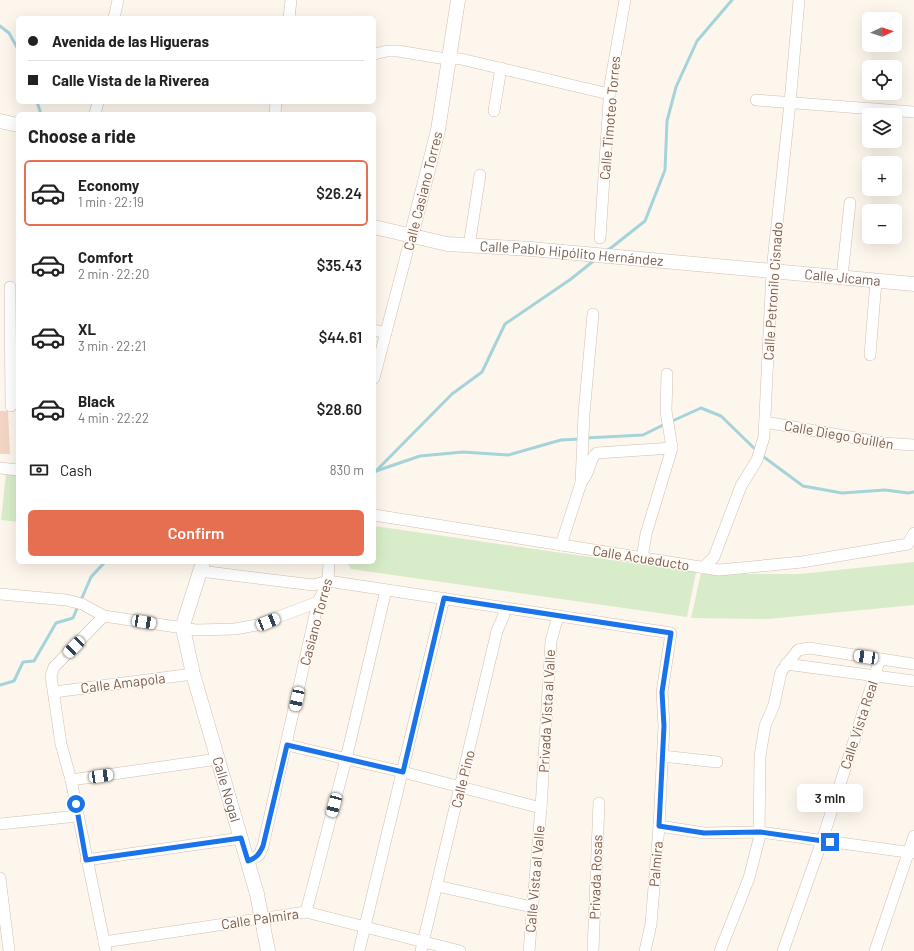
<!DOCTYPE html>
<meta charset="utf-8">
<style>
:root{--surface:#fff;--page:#f2f2f2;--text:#222;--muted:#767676;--line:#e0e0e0;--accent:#e76f51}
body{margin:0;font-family:Barlow,sans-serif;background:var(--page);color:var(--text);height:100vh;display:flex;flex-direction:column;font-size:15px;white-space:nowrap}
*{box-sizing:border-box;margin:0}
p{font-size:13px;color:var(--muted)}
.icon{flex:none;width:22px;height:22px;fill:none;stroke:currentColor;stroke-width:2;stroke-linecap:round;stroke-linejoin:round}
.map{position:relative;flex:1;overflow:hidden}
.drawer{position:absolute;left:16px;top:112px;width:360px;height:452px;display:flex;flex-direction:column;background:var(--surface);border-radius:6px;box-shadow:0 4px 16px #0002}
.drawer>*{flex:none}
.top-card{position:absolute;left:16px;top:16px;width:360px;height:88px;border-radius:6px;box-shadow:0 4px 16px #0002;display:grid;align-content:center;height:88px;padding:0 12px;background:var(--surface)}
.needle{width:26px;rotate:86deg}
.controls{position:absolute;left:862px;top:12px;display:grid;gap:8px}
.controls a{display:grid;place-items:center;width:40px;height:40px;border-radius:6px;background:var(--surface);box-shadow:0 4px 16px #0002;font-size:20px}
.end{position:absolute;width:18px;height:18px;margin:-9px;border:5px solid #1a73e8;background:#fff;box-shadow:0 0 0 2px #fff}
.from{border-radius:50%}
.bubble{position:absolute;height:28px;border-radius:6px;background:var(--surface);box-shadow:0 4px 16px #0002;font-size:13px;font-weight:600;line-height:28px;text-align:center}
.car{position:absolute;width:12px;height:24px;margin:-12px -6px;border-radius:5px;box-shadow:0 0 3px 1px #0007;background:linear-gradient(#fff 24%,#345 0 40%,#fff 0 76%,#345 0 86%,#fff 0)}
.top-card b{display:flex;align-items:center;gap:14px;height:38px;font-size:15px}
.top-card b+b{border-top:1px solid var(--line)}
.top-card i{width:10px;height:10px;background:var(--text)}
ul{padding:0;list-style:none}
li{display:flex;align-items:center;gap:12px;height:66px;margin:0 8px 6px;padding:0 4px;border:2px solid transparent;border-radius:6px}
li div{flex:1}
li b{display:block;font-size:15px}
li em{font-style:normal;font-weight:600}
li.active{border-color:var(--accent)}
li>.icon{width:36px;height:36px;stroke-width:1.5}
h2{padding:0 12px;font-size:18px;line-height:48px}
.pay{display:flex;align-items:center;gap:10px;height:44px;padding:0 12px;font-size:15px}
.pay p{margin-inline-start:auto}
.cta{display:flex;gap:8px;margin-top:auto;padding:8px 12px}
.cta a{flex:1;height:46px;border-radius:6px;background:var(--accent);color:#fff;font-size:16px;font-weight:600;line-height:46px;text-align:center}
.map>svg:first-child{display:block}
.green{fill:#d8ecc9}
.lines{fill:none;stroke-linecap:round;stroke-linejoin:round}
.stream{stroke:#a5d3da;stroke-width:3}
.building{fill:#f3d5c3}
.minor-casing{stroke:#d1beb0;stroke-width:12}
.tertiary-casing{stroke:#d1beb0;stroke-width:15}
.minor{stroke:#fff;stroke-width:11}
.tertiary{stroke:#fff;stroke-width:14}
.route{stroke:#1a73e8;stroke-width:5}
.labels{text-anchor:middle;stroke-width:3;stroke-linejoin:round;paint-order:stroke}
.street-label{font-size:14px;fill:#7a5c4d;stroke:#fffaf3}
</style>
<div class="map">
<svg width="914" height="951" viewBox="0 0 914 951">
<rect width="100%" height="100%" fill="#fdf6ec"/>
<g class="green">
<path d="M6,474L18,475V522L1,520Z"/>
<path d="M374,526L696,572L687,617L351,569L347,562H374Z"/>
<path d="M914,562V605L768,619L691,618L701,573L713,574H800Z"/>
</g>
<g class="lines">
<g class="stream">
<path d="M0,26L9,33L18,49"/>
<path d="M37,102L41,114"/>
<path d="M607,251L645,221L665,170L667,121L676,87L697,41L732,0"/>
<path d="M670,422L701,408L721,416L757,451"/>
<path d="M585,438L643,435L665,424"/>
<path d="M761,455L803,486L842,493L885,490L908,493L914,492"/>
<path d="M376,471L420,456L463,452L508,455L561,440L580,439"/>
<path d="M374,473L452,394L482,372L505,324L571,279L596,259"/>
<path d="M81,600L91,577L105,562"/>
<path d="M0,685L14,681L23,662L34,661L56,623L73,618L78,606"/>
</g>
</g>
<path class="building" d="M0,411H8L10,454H0Z"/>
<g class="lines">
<defs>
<g id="minor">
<path d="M114,18L118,0"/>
<path d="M289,18L291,0"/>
<path d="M374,54L387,51H398L440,58L461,59L609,94"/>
<path d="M756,100L914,112"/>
<path d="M494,111L501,68"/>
<path d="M95,114L98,102"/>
<path d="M275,114L276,102"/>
<path d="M600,238L610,85L625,0"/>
<path d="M469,246L480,175"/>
<path d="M842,277L850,203"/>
<path d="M10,287L11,406"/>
<path d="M374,330L386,333"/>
<path d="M870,355L876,281"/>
<path d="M374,378L411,237"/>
<path d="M765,422L884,443L914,445"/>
<path d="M0,468L18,470"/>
<path d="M581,482C591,474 588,459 597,453L672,448"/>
<path d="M374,515L719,570L802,562L908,544L914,533"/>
<path d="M561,545L581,483L584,414L593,314"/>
<path d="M642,558L646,534L672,448L666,411L667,374"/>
<path d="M703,568L714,557L741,486L757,460L764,437L772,271L790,103L799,0"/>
<path d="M200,571L313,585L328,581L671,633L662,692L664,726L659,826L651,924L645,951"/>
<path d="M0,594L66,600L82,604L104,616L196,630L235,629L257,625L318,602"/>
<path d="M104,616L54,667L51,676L61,744L71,780L106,951"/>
<path d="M786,664L914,681"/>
<path d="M54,692L193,674"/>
<path d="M287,745L403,772L541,808"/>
<path d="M662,756L717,762"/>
<path d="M71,780L218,759"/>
<path d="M0,824L78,816"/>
<path d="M659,826L704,833L760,832L914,853"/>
<path d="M86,860L241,838"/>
<path d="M248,861L259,855L263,846L318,602L328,581L329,562"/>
<path d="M0,878L9,951"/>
<path d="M437,886L532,907"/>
<path d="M306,912L346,759L386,590"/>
<path d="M104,942L306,912L460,951"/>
<path d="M359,951L444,598"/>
<path d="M421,951L497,631L504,615V608"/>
<path d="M529,951L541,808L551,641L558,616"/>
<path d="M593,951L599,803"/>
<path d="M720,951L749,878L759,839L760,756L765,726L774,705L781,672L798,650L809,648L914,664"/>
<path d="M783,951L822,841L880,659"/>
<path d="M875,951L914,836"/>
</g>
<g id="tertiary">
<path d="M0,121L18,125"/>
<path id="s1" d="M374,227L447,244L531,249L914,284"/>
<path d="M411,237L438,130L458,0"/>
<path id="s2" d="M203,562L184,622V633L193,674L257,894L268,951"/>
</g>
</defs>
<use href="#minor" class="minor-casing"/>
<use href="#tertiary" class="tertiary-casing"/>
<use href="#minor" class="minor"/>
<use href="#tertiary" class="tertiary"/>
</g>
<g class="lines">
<path class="route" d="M76,804L86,860L241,838L248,861C256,858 259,855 263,846L287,745L403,772L444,598L671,633L662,692L664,726L659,826L704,833L760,832L830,842"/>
</g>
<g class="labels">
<g class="street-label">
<text transform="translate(610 118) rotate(-85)" y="5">Calle Timoteo Torres</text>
<text transform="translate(423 191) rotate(-76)" y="5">Calle Casiano Torres</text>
<text dy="5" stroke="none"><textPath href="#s1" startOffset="200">Calle Pablo Hipólito Hernández</textPath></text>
<text dy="5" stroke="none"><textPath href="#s1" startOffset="472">Calle Jícama</textPath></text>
<text transform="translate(773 291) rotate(-86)" y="5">Calle Petronilo Cisnado</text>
<text transform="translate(839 435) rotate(10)" y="5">Calle Diego Guillén</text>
<text transform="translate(641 558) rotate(9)" y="5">Calle Acueducto</text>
<text transform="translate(316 622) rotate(-75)" y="5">Casiano Torres</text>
<text transform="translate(123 683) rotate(-7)" y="5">Calle Amapola</text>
<text transform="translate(547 711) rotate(-87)" y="5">Privada Vista al Valle</text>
<text transform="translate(859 725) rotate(-72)" y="5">Calle Vista Real</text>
<text transform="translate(463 779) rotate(-76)" y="5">Calle Pino</text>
<text dy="5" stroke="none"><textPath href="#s2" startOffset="236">Calle Nogal</textPath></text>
<text transform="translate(656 864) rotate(-85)" y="5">Palmira</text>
<text transform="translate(596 877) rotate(-88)" y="5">Privada Rosas</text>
<text transform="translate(535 879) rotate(-85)" y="5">Calle Vista al Valle</text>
<text transform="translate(260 919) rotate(-8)" y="5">Calle Palmira</text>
</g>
</g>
</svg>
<div class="controls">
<a><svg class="needle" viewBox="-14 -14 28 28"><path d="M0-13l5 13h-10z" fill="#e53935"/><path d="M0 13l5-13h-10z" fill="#767676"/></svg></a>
<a><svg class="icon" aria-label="locate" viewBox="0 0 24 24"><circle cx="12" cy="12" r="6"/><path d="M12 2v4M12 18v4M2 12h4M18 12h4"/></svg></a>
<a><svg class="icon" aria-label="layers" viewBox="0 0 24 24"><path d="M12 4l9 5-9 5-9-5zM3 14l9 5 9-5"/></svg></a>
<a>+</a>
<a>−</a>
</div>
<i class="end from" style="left:76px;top:804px"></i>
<i class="end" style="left:830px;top:842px"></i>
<div class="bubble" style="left:797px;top:784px;width:66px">3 min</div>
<i class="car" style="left:144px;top:622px;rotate:99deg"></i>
<i class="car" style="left:268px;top:622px;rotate:68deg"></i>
<i class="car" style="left:74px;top:647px;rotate:224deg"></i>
<i class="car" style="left:866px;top:657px;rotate:278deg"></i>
<i class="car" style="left:297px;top:699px;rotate:192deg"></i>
<i class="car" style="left:101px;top:776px;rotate:82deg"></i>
<i class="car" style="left:334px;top:805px;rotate:195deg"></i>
<div class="top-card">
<b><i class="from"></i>Avenida de las Higueras</b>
<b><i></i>Calle Vista de la Riverea</b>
</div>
<section class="drawer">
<h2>Choose a ride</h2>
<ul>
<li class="active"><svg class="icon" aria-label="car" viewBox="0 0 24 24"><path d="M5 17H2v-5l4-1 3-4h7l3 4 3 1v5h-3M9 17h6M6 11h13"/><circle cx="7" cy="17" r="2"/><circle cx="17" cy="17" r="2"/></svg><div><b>Economy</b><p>1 min · 22:19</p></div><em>$26.24</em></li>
<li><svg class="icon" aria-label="car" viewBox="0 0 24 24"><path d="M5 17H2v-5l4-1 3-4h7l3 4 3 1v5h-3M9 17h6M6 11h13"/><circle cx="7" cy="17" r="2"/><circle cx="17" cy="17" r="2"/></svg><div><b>Comfort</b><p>2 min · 22:20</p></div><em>$35.43</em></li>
<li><svg class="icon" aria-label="car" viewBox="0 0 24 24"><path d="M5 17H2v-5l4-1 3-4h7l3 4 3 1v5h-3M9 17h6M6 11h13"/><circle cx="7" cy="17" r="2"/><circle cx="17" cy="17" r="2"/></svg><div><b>XL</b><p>3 min · 22:21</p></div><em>$44.61</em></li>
<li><svg class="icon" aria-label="car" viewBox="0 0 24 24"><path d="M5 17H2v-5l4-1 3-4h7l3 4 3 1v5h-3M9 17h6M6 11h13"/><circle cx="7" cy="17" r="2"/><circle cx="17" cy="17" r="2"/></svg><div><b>Black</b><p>4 min · 22:22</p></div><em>$28.60</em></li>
</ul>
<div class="pay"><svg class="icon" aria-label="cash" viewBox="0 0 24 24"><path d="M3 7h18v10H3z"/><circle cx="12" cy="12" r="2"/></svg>Cash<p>830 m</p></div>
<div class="cta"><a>Confirm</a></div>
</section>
</div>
